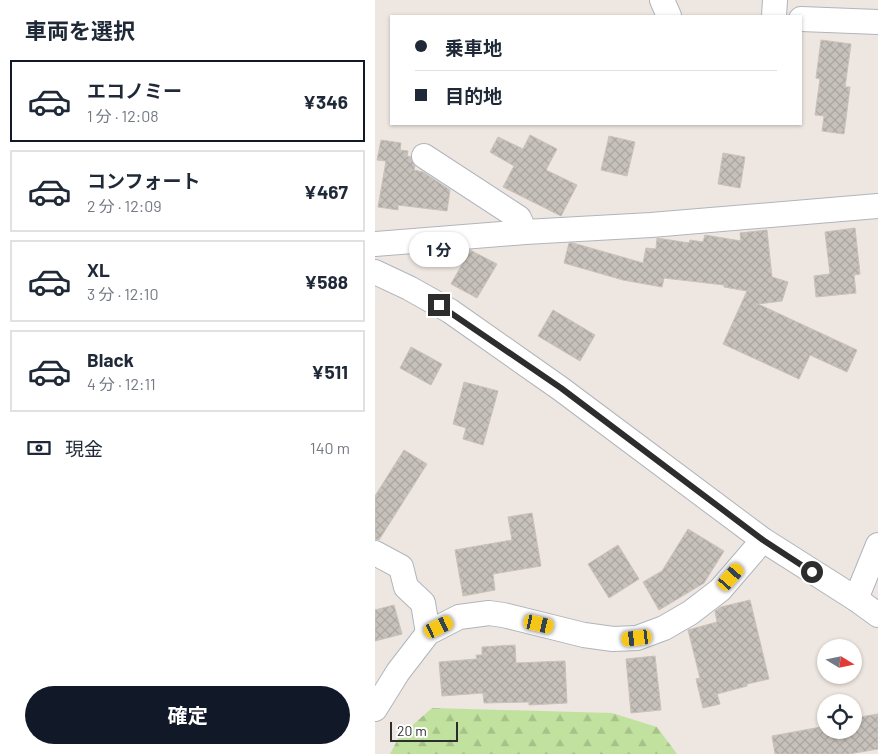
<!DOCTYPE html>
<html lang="ja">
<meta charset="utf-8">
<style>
:root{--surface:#fff;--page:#f2f2f3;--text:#1f2937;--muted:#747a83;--line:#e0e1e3;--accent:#111827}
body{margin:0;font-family:Barlow,"Noto Sans JP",sans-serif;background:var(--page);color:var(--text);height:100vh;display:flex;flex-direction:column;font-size:19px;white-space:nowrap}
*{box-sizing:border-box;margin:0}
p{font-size:16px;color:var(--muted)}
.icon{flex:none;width:28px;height:28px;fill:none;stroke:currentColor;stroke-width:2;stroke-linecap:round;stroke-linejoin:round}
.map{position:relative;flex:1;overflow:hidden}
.side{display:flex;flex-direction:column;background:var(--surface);width:375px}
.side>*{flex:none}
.hud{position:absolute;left:15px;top:15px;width:412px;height:110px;border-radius:0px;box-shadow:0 1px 4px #0004;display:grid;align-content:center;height:110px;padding:0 25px;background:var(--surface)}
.needle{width:32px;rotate:100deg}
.controls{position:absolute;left:442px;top:639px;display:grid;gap:10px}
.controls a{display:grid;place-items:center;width:45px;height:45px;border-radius:50%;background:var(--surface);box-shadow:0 1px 4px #0004;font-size:25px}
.scale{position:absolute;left:15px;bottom:12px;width:68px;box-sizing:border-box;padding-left:5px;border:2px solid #2d2d2d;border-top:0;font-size:14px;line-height:18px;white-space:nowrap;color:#2d2d2d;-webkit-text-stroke:4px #fff;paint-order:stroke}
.end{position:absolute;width:22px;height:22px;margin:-11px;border:6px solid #2d2d2d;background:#fff;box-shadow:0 0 0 2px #fff}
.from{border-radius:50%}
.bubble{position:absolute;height:35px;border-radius:18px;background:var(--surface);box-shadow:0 1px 4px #0004;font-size:16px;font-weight:700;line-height:35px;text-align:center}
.car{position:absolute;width:15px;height:30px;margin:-15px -8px;border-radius:6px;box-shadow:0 0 4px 1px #0007;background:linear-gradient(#f5c518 24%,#345 0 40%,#f5c518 0 76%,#345 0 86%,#f5c518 0)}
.hud b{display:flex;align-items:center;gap:18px;height:48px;font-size:19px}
.hud b+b{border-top:1px solid var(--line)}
.hud i{width:12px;height:12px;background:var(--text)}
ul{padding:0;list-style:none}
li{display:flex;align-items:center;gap:15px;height:82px;margin:0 10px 8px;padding:0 15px;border:2px solid var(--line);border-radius:0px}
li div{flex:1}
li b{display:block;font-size:19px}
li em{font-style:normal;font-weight:700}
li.selected{border-color:var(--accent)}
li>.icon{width:45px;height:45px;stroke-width:1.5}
h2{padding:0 25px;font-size:22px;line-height:60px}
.pay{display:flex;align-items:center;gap:12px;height:55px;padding:0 25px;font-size:19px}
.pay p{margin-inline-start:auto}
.button{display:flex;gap:10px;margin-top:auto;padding:10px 25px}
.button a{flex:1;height:58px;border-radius:30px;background:var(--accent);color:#fff;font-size:20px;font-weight:700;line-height:58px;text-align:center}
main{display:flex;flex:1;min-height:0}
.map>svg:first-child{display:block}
.forest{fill:url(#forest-firs)}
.building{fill:url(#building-cross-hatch);stroke:#cac1ba}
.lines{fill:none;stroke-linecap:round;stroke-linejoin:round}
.minor-casing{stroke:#b0b5bd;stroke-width:26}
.minor{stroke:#fff;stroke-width:24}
.route{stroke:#2d2d2d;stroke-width:6}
</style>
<main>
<section class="side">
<h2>車両を選択</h2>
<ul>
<li class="selected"><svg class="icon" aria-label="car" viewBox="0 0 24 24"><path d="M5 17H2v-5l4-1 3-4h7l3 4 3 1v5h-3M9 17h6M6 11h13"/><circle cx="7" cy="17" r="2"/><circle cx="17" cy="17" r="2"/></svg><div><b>エコノミー</b><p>1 分 · 12:08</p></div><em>¥346</em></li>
<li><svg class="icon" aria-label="car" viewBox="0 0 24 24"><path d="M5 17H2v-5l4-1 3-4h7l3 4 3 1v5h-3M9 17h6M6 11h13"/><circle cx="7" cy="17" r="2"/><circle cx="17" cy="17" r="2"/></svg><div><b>コンフォート</b><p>2 分 · 12:09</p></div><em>¥467</em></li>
<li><svg class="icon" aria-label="car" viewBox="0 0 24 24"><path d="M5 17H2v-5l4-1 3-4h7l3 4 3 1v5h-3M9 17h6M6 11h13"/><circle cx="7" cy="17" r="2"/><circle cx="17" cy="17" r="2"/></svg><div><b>XL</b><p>3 分 · 12:10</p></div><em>¥588</em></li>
<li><svg class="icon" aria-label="car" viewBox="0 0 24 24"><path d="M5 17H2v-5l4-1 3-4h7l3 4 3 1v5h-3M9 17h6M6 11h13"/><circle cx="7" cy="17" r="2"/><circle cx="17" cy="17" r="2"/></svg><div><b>Black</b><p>4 分 · 12:11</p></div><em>¥511</em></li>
</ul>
<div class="pay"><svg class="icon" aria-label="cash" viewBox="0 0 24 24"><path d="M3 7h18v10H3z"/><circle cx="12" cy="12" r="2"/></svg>現金<p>140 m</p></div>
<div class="button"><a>確定</a></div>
</section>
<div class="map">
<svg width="503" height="754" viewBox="0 0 503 754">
<defs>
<pattern id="forest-firs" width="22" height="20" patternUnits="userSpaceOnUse" patternTransform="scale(1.25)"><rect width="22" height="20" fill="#c1e29f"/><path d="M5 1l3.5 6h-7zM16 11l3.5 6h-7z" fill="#a6c289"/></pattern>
<pattern id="building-cross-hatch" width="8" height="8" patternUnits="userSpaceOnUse" patternTransform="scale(1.25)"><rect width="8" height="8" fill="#c7c1bb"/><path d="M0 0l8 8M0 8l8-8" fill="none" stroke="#aba6a1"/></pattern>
</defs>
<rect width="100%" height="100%" fill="#eee6e0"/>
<path class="forest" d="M57,708L237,713L282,727L302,754H15L24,737Z"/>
<g class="building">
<path d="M446,40L476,44L470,87H475L469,134L447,131L449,116L440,115L445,79L441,78Z"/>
<path d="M155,135L182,149L171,170L202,185L186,216L128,187L139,166L115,152L123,137L148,149Z"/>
<path d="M234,136L260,142L252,176L226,170Z"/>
<path d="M6,140L26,143L25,150L33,151L32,156L36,157L40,166L39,170L48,172L75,190L72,211L23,205V210L3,207L11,161L2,160Z"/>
<path d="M348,153L370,157L365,188L343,184Z"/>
<path d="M480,228L485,274L479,275L481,293L441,297L439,276L455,274L450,232Z"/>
<path d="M392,230L397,277L413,282L407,301L383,304L482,350L472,372L435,355L424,379L348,344L372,291L349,287V285L289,278L287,287L248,280L189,263L194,243H198L268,263L271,248L281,249L282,238L314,243L315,240L328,242L330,235L366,241L365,233Z"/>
<path d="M95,250L122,264L102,298L76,284Z"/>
<path d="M178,310L220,335L205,361L163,336Z"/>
<path d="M36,347L67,364L56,385L25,368Z"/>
<path d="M89,382L123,391L108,445L88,439L91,428L78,424Z"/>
<path d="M29,450L52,464L4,540L0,539V496Z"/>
<path d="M157,513L166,566L118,574L120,590L88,596L80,550L137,540L133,517Z"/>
<path d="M313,529L349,551L329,583L284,610L268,582L287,571Z"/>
<path d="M243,545L264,579L234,598L213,564Z"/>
<path d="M375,600L394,679L372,684V686L342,694L345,704L328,708L321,679L325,678L313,630L342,622L340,611L346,607Z"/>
<path d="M19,605L27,634L0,641V610Z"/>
<path d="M140,645L141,663L190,661L192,703L154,705V702L109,703L108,693L67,696L64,662L102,659L101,655H107V647Z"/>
<path d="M280,656L286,710L256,713L251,659Z"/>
<path d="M503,714V749L474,754H400L397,736L446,727L445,724L451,723V730H479V718Z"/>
</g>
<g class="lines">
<defs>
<g id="minor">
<path d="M287,0L294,16"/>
<path d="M399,16L400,0"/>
<path d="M426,19L503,22"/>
<path d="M49,156L144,218L150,232"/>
<path d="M0,244L150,232L276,225L503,206"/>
<path d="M0,272L34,288L75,311L186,389L388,540L481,599L503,615"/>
<path d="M0,553L26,567L31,587L48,603L53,633"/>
<path d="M481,599L503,545"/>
<path d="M0,709L23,672L53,633L84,617L114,613L128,615L209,635L238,639L262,638L289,628L315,613L345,590L388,540"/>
</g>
</defs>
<use href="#minor" class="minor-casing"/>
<use href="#minor" class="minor"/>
</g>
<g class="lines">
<path class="route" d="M64,305L186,388L388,540L437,572"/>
</g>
</svg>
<div class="controls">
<a><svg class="needle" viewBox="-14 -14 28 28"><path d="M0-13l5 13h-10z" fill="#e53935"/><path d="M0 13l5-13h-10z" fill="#747a83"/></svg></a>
<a><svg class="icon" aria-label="locate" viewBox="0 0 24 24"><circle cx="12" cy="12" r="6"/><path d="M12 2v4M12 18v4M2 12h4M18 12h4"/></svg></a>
</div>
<div class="scale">20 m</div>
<i class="end from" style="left:437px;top:572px"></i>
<i class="end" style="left:64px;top:305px"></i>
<div class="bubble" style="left:34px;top:232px;width:60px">1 分</div>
<i class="car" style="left:356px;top:577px;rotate:41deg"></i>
<i class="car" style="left:164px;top:624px;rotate:103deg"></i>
<i class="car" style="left:64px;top:627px;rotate:64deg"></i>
<i class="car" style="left:262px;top:638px;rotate:263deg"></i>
<div class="hud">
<b><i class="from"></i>乗車地</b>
<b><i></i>目的地</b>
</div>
</div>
</main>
